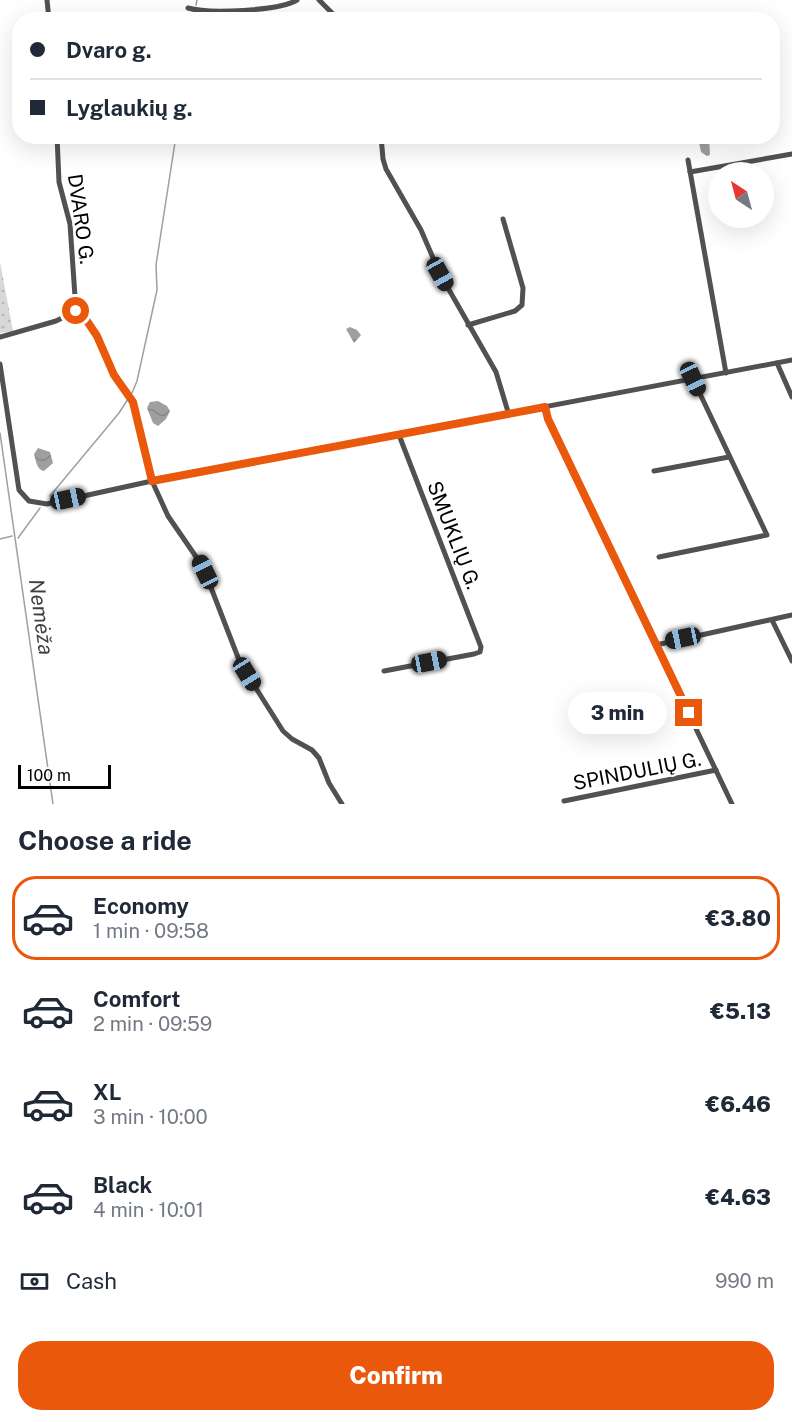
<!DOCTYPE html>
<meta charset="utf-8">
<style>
:root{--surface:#fff;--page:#f6f6f7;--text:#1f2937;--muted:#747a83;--line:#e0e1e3;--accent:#ea580c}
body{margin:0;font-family:"Public Sans",sans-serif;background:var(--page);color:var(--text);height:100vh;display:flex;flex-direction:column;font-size:22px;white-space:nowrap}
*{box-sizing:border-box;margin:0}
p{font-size:20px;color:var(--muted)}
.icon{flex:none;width:33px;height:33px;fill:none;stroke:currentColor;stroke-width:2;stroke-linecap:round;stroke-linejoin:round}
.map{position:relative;height:804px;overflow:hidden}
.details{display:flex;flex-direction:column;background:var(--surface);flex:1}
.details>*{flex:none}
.top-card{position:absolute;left:12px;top:12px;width:768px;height:132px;border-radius:24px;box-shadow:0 6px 24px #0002;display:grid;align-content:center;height:132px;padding:0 18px;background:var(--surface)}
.needle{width:39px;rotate:324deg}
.tools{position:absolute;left:708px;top:162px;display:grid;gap:12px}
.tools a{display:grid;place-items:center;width:66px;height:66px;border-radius:50%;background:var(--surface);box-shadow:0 6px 24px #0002;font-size:30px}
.scale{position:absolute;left:18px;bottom:15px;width:93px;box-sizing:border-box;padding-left:6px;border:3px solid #000;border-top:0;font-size:16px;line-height:21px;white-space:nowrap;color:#000;-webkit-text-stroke:4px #fff;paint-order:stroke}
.end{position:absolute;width:27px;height:27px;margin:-14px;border:8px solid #ea580c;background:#fff;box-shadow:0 0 0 3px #fff}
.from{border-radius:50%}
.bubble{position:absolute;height:42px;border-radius:21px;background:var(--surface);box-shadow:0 6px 24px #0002;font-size:20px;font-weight:800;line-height:42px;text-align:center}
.car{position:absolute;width:18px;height:36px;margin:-18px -9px;border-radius:8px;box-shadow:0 0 4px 2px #0007;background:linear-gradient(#222 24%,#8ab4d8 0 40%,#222 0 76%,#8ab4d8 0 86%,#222 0)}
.top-card b{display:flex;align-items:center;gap:21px;height:57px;font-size:22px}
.top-card b+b{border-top:2px solid var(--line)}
.top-card i{width:15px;height:15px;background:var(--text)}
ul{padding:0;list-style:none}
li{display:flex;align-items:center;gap:18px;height:84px;margin:0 12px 9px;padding:0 6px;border:3px solid transparent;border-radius:24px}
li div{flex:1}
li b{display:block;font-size:22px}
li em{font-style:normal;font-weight:800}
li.on{border-color:var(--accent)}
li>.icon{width:54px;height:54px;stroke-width:1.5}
h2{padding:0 18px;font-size:27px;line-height:72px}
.pay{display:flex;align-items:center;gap:15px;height:66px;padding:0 18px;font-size:22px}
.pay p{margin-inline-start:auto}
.action{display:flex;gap:12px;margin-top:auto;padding:12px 18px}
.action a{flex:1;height:69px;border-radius:24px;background:var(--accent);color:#fff;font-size:24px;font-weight:800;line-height:69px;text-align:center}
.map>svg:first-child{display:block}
.grass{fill:url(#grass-dots)}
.water{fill:url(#water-waves)}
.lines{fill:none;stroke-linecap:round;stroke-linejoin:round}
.stream{stroke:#9f9f9f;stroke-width:1.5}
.minor{stroke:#515151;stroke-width:5}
.route{stroke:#ea580c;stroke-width:8}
.labels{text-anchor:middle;stroke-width:4.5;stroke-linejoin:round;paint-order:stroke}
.street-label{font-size:20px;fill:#000;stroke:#fff}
.water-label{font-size:21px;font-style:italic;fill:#404040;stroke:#fff}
</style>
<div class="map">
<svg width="792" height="804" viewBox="0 0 792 804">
<defs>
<pattern id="grass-dots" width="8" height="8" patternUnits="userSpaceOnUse" patternTransform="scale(1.5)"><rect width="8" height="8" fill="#d8d8d8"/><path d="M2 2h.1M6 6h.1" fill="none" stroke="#b8b8b8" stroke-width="1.8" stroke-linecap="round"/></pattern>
<pattern id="water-waves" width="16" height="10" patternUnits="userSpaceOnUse" patternTransform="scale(1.5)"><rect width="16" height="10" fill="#9f9f9f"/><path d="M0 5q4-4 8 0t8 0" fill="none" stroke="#878787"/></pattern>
</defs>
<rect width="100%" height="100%" fill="#fff"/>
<path class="grass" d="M0,262L13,331L0,333Z"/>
<g class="water">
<path d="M698,137H709L710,155L707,156L701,152Z"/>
<path d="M350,327L357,330L361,335L354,343L346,329Z"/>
<path d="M158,401L167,406L170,411L166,419L158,426L153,423L147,408L150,402Z"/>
<path d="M38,448L50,452L53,463L44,471C37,470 36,461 34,454Z"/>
</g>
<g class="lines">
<g class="stream">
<path d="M196,5L197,0"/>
<path d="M194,20V14"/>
<path d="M132,393L137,381L157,290L156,265L176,136"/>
<path d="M0,433L53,804"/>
<path d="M50,496L119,413L128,399"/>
<path d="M18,538L40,508"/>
<path d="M0,539L12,536"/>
</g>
<g class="minor">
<path d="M47,0L49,20"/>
<path d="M319,0L339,20"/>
<path d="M188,8C209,14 279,11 297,0"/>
<path d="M57,136L59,182L70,224L76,311"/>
<path d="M381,136L383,159L386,169L421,230L440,274L496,372L509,415"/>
<path d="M688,160L726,373"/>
<path d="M690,172L792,154"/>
<path d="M76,311L83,315L97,335L115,375L133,402L152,481L168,516L199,561L205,572L239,660L247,674L283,731L292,739L312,750L319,758L329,783L342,804"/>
<path d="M468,325L515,311L522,305L523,288L503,219"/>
<path d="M0,337L56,321L76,311"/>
<path d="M777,363L792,397"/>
<path d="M0,364L19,490L29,501L47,504L152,481L792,360"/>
<path d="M545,407L548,419L732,804"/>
<path d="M654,471L729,457"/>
<path d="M659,557L767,535L693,379"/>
<path d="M772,620L792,661"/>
<path d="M656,645L792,615"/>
<path d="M384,671L474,654L480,652L481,647L399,435"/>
<path d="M564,801L716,770"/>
</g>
</g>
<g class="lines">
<path class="route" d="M76,311L83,315L97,336L114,375L133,402L152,481L545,407L548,419L689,713"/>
</g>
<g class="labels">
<g class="street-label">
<text transform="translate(81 219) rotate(82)" y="7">DVARO G.</text>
<text transform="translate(454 535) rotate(69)" y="7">SMUKLIŲ G.</text>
<text transform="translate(637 771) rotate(-11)" y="7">SPINDULIŲ G.</text>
</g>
<g class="water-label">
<text transform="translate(41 617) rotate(82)" y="7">Nemėža</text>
</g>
</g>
</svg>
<div class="tools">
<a><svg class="needle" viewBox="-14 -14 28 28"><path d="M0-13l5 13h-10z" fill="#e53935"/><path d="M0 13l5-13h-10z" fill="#747a83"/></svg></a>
</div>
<div class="scale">100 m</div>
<i class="end from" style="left:76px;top:311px"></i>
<i class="end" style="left:689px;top:713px"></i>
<div class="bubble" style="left:568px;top:692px;width:99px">3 min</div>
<i class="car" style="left:440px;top:274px;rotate:151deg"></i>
<i class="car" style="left:693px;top:379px;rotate:155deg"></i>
<i class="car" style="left:68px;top:499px;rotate:78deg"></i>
<i class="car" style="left:205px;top:572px;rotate:334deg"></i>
<i class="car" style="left:683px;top:638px;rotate:258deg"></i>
<i class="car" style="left:429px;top:662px;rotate:79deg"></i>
<i class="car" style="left:247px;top:674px;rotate:148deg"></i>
<div class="top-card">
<b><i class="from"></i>Dvaro g.</b>
<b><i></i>Lyglaukių g.</b>
</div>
</div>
<section class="details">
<h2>Choose a ride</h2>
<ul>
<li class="on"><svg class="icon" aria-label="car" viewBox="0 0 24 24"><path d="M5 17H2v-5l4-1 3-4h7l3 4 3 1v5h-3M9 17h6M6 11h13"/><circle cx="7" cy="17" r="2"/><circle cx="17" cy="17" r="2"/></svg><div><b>Economy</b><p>1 min · 09:58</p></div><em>€3.80</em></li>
<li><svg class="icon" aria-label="car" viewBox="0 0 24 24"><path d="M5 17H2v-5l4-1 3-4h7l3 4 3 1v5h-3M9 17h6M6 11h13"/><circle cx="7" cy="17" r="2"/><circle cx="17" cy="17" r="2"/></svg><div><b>Comfort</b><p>2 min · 09:59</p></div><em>€5.13</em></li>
<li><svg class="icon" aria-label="car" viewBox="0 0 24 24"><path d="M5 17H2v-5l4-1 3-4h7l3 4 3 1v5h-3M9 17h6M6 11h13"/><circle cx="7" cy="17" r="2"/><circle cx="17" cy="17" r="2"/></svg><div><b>XL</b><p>3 min · 10:00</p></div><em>€6.46</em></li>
<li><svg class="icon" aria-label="car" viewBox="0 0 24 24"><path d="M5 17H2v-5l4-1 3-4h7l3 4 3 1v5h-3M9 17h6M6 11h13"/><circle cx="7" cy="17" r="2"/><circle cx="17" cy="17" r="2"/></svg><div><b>Black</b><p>4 min · 10:01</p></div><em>€4.63</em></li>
</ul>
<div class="pay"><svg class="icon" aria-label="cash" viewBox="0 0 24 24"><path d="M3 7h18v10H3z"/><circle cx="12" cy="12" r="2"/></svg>Cash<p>990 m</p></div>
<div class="action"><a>Confirm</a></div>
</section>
